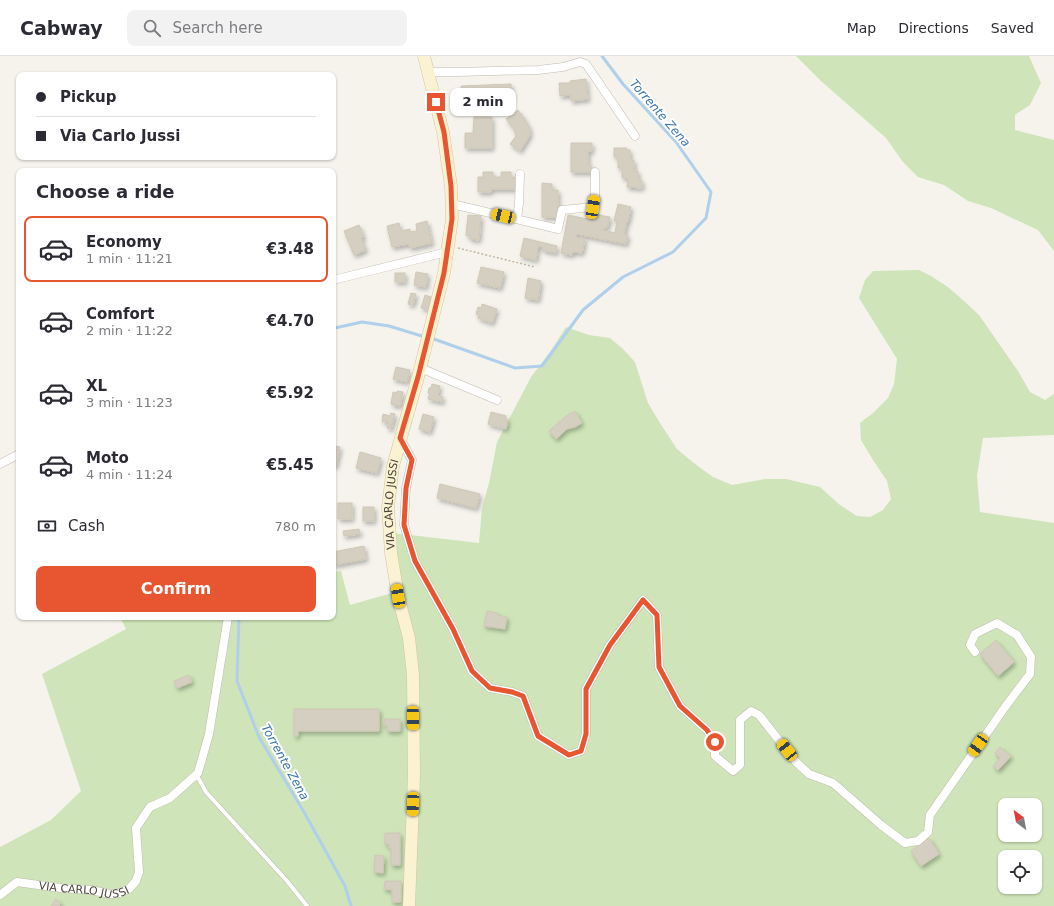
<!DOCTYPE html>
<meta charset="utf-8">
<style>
:root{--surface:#fff;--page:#f2f2f3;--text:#2b2b33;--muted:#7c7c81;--line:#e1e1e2;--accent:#e75631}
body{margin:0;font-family:"DejaVu Sans",sans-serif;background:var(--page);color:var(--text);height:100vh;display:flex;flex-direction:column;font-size:15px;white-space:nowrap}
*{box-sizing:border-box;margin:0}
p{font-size:13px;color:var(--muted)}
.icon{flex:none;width:22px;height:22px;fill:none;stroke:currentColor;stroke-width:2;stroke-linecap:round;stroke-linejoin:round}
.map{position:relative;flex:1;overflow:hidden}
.side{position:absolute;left:16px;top:112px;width:320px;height:452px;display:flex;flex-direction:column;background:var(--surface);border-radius:8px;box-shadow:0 1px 3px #0004}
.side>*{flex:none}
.top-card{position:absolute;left:16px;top:16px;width:320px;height:88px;border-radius:8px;box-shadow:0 1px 3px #0004;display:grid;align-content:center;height:88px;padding:0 20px;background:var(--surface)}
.needle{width:26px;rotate:328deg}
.controls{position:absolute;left:998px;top:742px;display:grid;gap:8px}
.controls a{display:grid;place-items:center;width:44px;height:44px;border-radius:8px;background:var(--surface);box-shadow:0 1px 3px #0004;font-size:20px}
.end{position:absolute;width:18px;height:18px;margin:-9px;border:5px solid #e75631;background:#fff;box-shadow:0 0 0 2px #fff}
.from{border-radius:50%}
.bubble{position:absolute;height:28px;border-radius:8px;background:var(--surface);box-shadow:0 1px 3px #0004;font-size:13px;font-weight:800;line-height:28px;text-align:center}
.car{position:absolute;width:12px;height:24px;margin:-12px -6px;border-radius:5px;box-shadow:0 0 3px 1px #0007;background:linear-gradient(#f5c518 24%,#345 0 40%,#f5c518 0 76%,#345 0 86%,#f5c518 0)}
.top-card b{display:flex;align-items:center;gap:14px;height:38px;font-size:15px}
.top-card b+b{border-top:1px solid var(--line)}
.top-card i{width:10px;height:10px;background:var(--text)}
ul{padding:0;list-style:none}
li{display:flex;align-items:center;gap:12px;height:66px;margin:0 8px 6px;padding:0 12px;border:2px solid transparent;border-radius:8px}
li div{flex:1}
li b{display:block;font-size:15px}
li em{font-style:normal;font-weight:800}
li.current{border-color:var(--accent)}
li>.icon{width:36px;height:36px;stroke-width:1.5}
h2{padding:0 20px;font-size:18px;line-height:48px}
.pay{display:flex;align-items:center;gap:10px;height:44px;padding:0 20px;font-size:15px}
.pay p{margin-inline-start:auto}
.primary-button{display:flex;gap:8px;margin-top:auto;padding:8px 20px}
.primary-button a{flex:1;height:46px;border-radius:8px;background:var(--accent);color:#fff;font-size:16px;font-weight:800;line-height:46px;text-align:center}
header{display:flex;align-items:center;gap:24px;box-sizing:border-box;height:56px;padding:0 20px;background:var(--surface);border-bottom:1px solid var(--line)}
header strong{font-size:19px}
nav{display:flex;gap:22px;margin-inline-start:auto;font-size:14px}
.search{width:280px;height:36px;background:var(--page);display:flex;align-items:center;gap:10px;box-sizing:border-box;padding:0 14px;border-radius:8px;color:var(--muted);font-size:15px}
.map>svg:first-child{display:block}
.green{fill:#cfe5b9;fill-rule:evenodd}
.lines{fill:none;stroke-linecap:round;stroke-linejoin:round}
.stream{stroke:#afcfeb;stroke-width:3}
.building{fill:#d5cfc2;stroke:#d0c7b6;filter:url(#shadow)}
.lane-casing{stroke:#c0bbaf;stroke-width:5}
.street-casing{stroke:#c0bbaf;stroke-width:9}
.secondary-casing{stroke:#d0c6a0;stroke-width:13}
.path{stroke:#c0b7a2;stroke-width:1.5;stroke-dasharray:2 2;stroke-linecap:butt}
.lane{stroke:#fff;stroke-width:4}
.street{stroke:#fff;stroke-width:8}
.secondary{stroke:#faf2d1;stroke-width:12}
.route{stroke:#e75631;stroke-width:5}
.labels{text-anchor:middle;stroke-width:4;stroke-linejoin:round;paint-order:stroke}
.street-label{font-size:11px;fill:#49443a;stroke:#fff}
.water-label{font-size:12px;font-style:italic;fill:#3c77ac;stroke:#fff}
</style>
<header>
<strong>Cabway</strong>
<div class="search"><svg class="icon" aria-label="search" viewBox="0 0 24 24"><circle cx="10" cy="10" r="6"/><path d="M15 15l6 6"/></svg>Search here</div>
<nav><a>Map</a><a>Directions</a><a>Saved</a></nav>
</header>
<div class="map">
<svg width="1054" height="850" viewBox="0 0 1054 850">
<defs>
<filter id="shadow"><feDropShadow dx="2" dy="3" stdDeviation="2" flood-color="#0004"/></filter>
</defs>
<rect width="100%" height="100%" fill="#f5f3ec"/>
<g class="green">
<path d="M796,0H1029L1041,27L1030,49L1015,59V74L1054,84V195L1038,174L991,152L968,145L944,129L918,121L903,106L886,82L821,25Z"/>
<path d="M919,214L931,220L948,231L964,245L979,259L1018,315L1030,336L1045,344L1054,338V379L983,382L977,420L980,456L1054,467V850H0V791L51,764L81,735L42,618L126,573L120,561H333V516L341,515L350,549L399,535L393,477L479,487L482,452L489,427L497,386L531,321L550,296L566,271L589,279L610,282L623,293L635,306L648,347L660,367L677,393L695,408L713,421L732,429L765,423H786L820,431L840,449L857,460L870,461L883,454L891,443L887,425L873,404L861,384L860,367L873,357L888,342L894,328L897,303L859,242L865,224L873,215ZM1005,749H1035V779H1005ZM1005,801H1035V831H1005Z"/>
</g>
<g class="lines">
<g class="stream">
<path d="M333,275L335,272L362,266L389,270L425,281"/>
<path d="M431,282L515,312L542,310L583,254L623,221L673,196L706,162L711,136L676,86L623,28L602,0"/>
<path d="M239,561L237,625L259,681L304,756L345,830L351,850"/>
</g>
</g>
<g class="building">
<path d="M586,23L588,43L571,45V39L560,40L559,27H570V25Z"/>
<path d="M511,28L512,41L462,44L461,30Z"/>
<path d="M518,54L526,65L530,73V79L520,95L510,88L516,80L514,73L506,63Z"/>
<path d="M474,61H492V92H465V77H473Z"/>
<path d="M571,87H592V95H588V109H591V116H571Z"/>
<path d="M614,92H627L626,94H630V104H634V115H638V124H642V132L627,131L628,122H622V112H618V101H614Z"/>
<path d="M483,116H493V121H501V116H511V121H515V133H491V136H478V121H483Z"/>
<path d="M542,127L552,128V134H558V161H542Z"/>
<path d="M618,148L631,151L628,166L627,165L624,179H628L626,188L576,178V181L585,183L582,197L573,196L572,199L561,197L568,159L592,164L594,156L598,157V159L610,161L607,172H603V174L615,177L617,165H614Z"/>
<path d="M468,159L481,160L479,184L470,183V180L466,179Z"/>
<path d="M427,165L432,187L410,192L409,188L392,191L387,170L399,167L401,175L410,173V176L417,175L416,168Z"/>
<path d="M359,169L364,181L361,182L366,194L354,199L344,175Z"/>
<path d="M524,182L557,190L556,197L542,194L543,191L538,190L536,204L520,200Z"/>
<path d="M481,211L504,216L500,232L477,227Z"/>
<path d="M416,216L428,218L426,231L414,229Z"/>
<rect x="395" y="217" width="10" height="9"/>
<path d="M528,222L541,225L538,244L525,242Z"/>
<path d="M411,237L416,238L413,249L408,248Z"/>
<path d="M425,239L431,241L428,253L421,252Z"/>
<path d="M482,248L497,253L492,267L478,262L479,259L476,258L478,251L481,252Z"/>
<path d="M396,311L410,314L407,326L393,323Z"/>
<path d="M432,328L440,330L438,339L443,341L442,346L428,343L430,337H428L429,332H431Z"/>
<path d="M397,335L403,336L400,350L391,348L393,336L397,337Z"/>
<path d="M575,355L582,367L575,371L567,373L556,383L549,375L565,361Z"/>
<path d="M491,356L506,360L505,364H508L506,373L488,368Z"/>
<path d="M391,357L395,358L391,373L387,372L389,367L382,365L383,358L390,360Z"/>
<path d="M423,358L434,361L430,376L419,373Z"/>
<path d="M334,390L340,391L336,410H333V394Z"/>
<path d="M360,396L381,402L377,417L356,412Z"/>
<path d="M440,428L480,438L476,452L437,442Z"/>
<rect x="338" y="447" width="14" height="16"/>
<rect x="363" y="451" width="11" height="14"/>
<path d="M359,473L360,478L344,480L343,475Z"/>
<path d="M364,490L366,503L334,509L333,496Z"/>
<path d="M487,555L498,557V559L507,561L505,573L484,570Z"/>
<path d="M996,584L1014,606L998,620L980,598Z"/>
<path d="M189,619L192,626L177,632L174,625Z"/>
<path d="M294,653H379V675H298V680H294Z"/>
<path d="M384,663H400V675H387V669H384Z"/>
<path d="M1000,691L1011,700L998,714L993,710L1000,702L995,697Z"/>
<path d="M385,777H400V809H391V792H389V788H385Z"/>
<path d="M929,782L939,798L921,810L911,795Z"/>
<path d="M375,799L384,800L383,817L374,816Z"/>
<path d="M385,825H401V846H392V834L384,833Z"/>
<path d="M56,843L61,847L59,850H60H51Z"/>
</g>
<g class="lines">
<defs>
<path id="lane" d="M196,718L206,736L287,825L307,850"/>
<g id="street">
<path d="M429,16H459L493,15L538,14L563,11L580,6L586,8L635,80"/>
<path d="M452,148L558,173L562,154L593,151L595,140V116"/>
<path d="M517,163L519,148L520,118"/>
<path d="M333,224L447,196"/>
<path d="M425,314L497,344"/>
<path d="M400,382L412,404L406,432L404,469L415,505L453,573L472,615L490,632L512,636L523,640L538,680L569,699L581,695L586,678V633L610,589L643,544L657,559L659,611L680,650L707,674L715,686V700L733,715L740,709V664L751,655L759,659L796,706L809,718L833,727L881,769L905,787L918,785L928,776L930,759L1005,651L1030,618L1031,601L1017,579L997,567L975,578L970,589L975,596"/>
<path d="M0,408L19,398"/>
<path id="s1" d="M0,839L17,826L60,832L91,834L110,838L120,837L129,833L136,825L139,816L136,772L150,751L170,742L198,717L209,678L228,561"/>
</g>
<g id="secondary">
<path id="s2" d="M409,850L414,719L413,619L409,582L398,540L391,497L388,451L393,410L418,321L444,217L452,163L451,130L443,76L424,0"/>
</g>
</defs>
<use href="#lane" class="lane-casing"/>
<use href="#street" class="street-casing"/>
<use href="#secondary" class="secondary-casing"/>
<path class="path" d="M458,192L535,211"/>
<use href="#lane" class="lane"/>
<use href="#street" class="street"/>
<use href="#secondary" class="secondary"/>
</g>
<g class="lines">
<path class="route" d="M436,46L444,76L451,130L452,163L444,217L418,321L400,382L412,404L406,432L404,469L415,505L453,573L472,615L490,632L512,636L523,640L538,680L569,699L581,695L586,678V633L610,589L643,544L657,559L659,611L680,650L707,674L715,686"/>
</g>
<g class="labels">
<g class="street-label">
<text dy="4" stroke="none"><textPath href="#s2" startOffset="404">VIA CARLO JUSSI</textPath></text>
<text dy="4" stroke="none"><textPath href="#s1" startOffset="89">VIA CARLO JUSSI</textPath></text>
</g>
<g class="water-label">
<text transform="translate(660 57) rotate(49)" y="4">Torrente Zena</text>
<text transform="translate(285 706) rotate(61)" y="4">Torrente Zena</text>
</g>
</g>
</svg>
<div class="controls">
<a><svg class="needle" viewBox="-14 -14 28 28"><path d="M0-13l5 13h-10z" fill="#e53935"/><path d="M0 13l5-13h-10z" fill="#7c7c81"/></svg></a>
<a><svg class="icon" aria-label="locate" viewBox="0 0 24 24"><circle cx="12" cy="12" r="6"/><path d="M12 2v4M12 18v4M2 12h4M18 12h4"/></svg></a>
</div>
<i class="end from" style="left:715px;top:686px"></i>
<i class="end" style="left:436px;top:46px"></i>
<div class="bubble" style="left:450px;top:32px;width:66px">2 min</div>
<i class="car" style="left:593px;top:151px;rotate:9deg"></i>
<i class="car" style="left:503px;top:160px;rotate:283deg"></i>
<i class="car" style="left:398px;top:540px;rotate:351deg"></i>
<i class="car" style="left:413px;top:662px;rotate:179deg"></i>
<i class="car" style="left:978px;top:689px;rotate:215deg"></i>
<i class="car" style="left:787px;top:694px;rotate:322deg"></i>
<i class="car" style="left:413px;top:748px;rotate:182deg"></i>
<div class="top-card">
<b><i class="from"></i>Pickup</b>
<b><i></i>Via Carlo Jussi</b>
</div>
<section class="side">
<h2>Choose a ride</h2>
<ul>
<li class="current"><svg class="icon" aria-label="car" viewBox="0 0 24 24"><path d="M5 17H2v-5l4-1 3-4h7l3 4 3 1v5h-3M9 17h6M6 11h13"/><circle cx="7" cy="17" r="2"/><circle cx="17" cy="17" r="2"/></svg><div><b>Economy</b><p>1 min · 11:21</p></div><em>€3.48</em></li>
<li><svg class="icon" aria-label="car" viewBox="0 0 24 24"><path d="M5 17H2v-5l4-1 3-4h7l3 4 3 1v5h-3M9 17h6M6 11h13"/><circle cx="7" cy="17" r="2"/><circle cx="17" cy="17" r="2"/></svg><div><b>Comfort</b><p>2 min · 11:22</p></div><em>€4.70</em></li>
<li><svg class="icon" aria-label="car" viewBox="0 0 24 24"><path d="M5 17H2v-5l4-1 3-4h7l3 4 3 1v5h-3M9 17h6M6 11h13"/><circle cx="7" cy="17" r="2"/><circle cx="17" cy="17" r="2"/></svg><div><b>XL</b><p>3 min · 11:23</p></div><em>€5.92</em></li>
<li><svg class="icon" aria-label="car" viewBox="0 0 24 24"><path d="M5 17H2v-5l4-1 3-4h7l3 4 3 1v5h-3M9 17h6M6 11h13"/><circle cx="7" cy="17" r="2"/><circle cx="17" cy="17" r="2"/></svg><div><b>Moto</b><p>4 min · 11:24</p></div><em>€5.45</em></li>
</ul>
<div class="pay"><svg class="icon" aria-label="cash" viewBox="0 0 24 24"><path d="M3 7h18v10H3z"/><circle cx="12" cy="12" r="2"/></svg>Cash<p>780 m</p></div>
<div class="primary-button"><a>Confirm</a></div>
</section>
</div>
